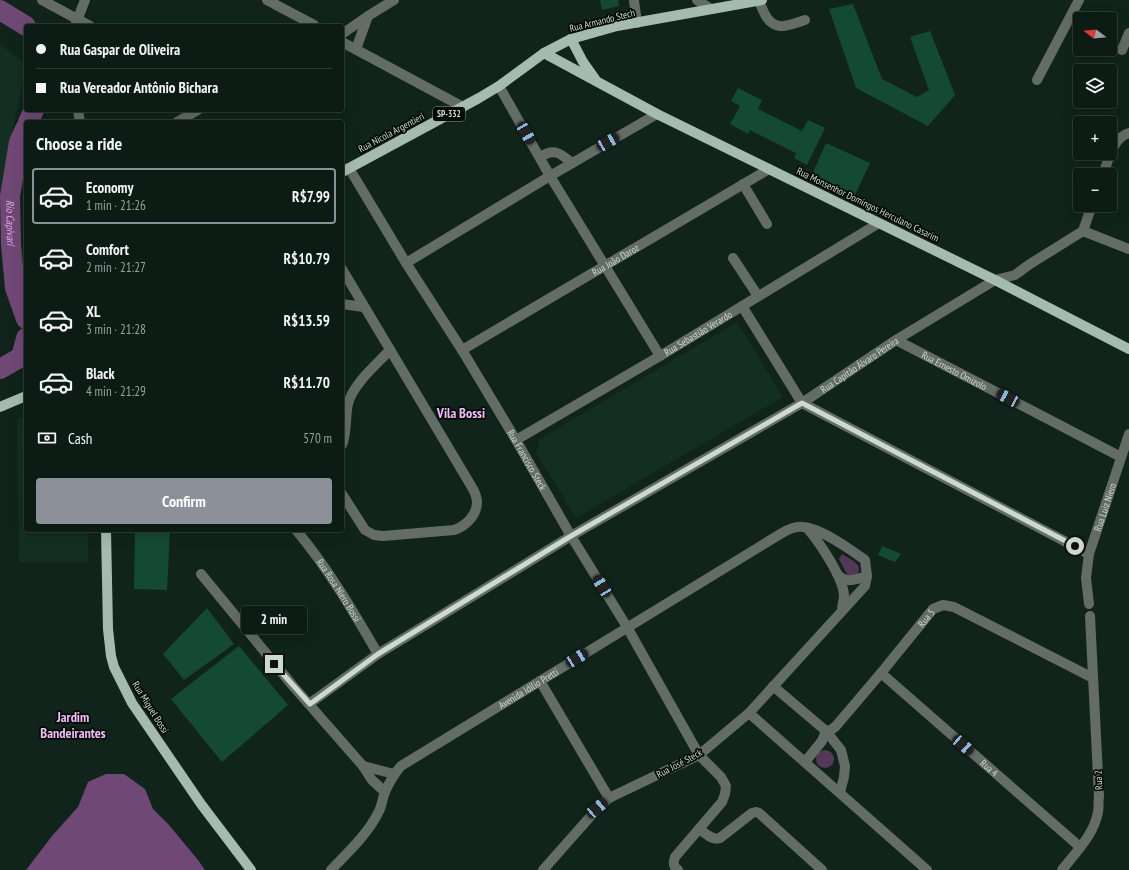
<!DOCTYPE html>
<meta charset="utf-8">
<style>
:root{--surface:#0c1b14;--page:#1a2822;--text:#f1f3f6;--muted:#9aa1a0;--line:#2c3934;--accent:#8c9099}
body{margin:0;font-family:"PT Sans Narrow",sans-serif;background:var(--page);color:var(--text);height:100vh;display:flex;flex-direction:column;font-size:15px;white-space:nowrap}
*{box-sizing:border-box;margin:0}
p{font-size:13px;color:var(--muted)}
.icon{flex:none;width:22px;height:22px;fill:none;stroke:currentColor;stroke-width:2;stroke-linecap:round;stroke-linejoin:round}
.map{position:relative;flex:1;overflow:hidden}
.side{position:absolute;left:24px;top:120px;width:320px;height:412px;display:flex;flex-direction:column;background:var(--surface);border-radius:4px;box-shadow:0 4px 16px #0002,0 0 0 1px var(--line)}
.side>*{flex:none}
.top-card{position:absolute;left:24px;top:24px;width:320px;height:88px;border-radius:4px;box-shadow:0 4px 16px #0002,0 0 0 1px var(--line);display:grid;align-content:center;height:88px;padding:0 12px;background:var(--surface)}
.needle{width:26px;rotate:286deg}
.tools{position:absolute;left:1073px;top:12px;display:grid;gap:8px}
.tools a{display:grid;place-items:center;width:44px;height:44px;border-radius:4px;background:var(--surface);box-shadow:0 4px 16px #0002,0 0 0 1px var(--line);font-size:20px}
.end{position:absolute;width:18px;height:18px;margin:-9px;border:5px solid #ccd8d2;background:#111;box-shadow:0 0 0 2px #111}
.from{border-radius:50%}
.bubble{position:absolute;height:28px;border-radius:4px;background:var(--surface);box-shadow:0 4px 16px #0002,0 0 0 1px var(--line);font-size:13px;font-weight:800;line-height:28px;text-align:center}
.car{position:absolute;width:12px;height:24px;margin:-12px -6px;border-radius:5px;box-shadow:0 0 3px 1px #0007;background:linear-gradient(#222 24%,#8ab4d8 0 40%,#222 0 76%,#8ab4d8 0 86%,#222 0)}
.top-card b{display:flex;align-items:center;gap:14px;height:38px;font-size:15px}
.top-card b+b{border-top:1px solid var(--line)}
.top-card i{width:10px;height:10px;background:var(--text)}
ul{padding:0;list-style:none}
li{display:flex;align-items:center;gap:12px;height:56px;margin:0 8px 6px;padding:0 4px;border:2px solid transparent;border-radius:4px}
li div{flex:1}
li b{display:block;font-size:15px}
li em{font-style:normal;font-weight:800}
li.selected{border-color:var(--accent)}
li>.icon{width:36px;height:36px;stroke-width:1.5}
h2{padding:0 12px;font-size:18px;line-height:48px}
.pay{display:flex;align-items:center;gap:10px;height:44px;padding:0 12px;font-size:15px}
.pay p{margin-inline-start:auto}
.button{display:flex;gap:8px;margin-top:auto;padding:8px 12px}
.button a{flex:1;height:46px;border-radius:4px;background:var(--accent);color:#fff;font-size:16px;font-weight:800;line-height:46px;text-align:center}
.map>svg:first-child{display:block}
.built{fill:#132e23}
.green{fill:#543858}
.water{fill:#704875}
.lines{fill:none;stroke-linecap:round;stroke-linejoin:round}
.river{stroke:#704875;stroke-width:20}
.building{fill:#144a34}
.minor{stroke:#636c67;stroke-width:10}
.major{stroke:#a6bbb0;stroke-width:10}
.route{stroke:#ccd8d2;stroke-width:5}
.labels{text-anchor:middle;stroke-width:3.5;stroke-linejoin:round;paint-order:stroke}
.shield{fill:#040b07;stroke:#909a95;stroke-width:1}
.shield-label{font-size:9px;font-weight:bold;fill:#ccd8d2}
.street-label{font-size:10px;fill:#ccd8d2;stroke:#040b07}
.water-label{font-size:11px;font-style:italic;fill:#e5a8ed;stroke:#040b07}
.district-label{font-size:14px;font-weight:bold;fill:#f2bcf8;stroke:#040b07}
</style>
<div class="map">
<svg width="1129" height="870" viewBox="0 0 1129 870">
<rect width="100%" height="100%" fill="#10241b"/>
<g class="built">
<path d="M0,45L26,63V68L0,190Z"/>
<path d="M737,322L783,397L576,518L536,453L540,439Z"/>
<path d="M26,416V530H88V562H19L17,419Z"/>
</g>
<g class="green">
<path d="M842,554C851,560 866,565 855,577L848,576L839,559Z"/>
<circle cx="825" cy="759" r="9"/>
</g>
<path class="water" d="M106,774H124L145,789L153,809L169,825L198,860L205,870H26L52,836L78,807L88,782Z"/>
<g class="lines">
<g class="river">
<path d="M0,10L26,26"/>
<path d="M28,122L34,110"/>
<path id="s1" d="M26,127L19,142L10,196L11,245L15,288L26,319"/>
<path d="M0,369L21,357L26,338"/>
</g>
</g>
<g class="building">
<path d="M600,0H618L619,6L602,10Z"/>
<path d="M853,4L882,79L917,97L929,90L910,37L930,31L955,95L928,126L856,88L829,9Z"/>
<path d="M738,88L762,100L758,109L802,131L808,120L825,128L807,165L794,158L796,153L750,130L748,134L730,124L740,106L731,101Z"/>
<path d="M826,143L870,163L855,195L812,175Z"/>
<path d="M135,530H170L167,590L134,589Z"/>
<path d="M882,546L901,554L895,562L878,555Z"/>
<path d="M207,608L234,644L184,680L163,654Z"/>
<path d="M239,646L288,705L222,762L171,699Z"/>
</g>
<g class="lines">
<g class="minor">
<path d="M42,0L90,26"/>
<path d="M267,0L314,25"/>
<path d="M697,0L711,9"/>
<path d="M634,1L637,23"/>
<path d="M759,1C763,10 767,25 780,26C786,27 799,22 805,20"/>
<path d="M75,26L85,0"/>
<path d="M342,34L368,16L394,0"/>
<path d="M342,42L463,107"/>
<path d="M356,49L368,16"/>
<path d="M1122,50L1129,33"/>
<path d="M1037,80L1079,0"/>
<path d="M499,86L550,176L660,356"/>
<path d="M78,110L80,122"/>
<path d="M177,122L198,110"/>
<path d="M540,157C555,148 560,153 572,163"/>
<path id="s2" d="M349,168L406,263L462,350L516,440L571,536L627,627L699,755L721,777L726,786L725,794L722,802L675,857C673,863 673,866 678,870"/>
<path d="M1103,175C1108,161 1113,137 1129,133"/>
<path d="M743,184L767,224"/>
<path d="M1083,231L1129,249"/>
<path d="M1083,231L1092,205"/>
<path d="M733,258L758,296"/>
<path d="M406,263L550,176L657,114"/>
<path d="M342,269L473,489C475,493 477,498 477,502C477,515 466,526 454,530L383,536L374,535L365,530L342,494"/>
<path d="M342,304L364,307"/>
<path d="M742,306L802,403L1089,554"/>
<path id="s3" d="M896,340L1121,457"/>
<path id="s4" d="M462,350L769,169"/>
<path id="s5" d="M516,440L660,356L879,223"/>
<path d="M342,445C347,434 345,417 348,404C352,385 377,364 390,350"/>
<path d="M808,529C819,542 843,577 844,595C844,600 842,605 842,610"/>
<path id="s6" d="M296,530C328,568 353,611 378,654"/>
<path d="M201,574L293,686L363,766L372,780L385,792"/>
<path d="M837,574C847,584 854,580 867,576"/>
<path id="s7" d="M1089,604L1086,578L1089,554L1129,434"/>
<path id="s8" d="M881,673L1080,847"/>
<path d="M540,681L609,798"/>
<path d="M773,686L826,731L841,750L845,766L844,777L840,792"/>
<path id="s9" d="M309,704L378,654L571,536L802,403L896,340L995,280L1015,275L1030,264L1083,231"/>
<path d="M749,713L927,870"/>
<path id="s10" d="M805,762L822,741L826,731L831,730L836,726L881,673L933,609L943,605L954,607L1093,678"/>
<path d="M363,766L394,774"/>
<path d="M699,829C706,833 712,841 720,838L752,813L756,812L759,813L822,870"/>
<path id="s11" d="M331,870C348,852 367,835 378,813C382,807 382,799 385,792C389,783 394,774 401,766L782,533C789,529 795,526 803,527C821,528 851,550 865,560L867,576L865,586L749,713L699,755L609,798L597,809L543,870"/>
<path d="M1062,870C1075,853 1094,835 1098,812C1099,807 1098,802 1099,796L1090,616"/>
</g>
<g class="major">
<path d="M571,39L583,62L595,79"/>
<path d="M544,53L657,114L995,280L1129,349"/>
<path d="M342,172L479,98L499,86L544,53L571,39L617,26L762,0"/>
<path d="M0,407L26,396"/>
<path d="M106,530L108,629L111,656L114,667L132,703L201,804L251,870"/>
</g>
</g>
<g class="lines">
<path class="route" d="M274,664L310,704L378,654L391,646L571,536L802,403L1075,546"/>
</g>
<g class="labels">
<rect class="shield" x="433" y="107" width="32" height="14" rx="3"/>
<g class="shield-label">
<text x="449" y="117">SP-332</text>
</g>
<g class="street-label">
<text transform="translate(602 20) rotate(-14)" y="4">Rua Armando Stech</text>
<text transform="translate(391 132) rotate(-28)" y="4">Rua Nicola Argentieri</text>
<text transform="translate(868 204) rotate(26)" y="4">Rua Monsenhor Domingos Herculano Casarim</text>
<text dy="4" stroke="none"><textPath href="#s4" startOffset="178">Rua João Daroz</textPath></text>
<text dy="4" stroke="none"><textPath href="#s5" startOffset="211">Rua Sebastião Verardo</textPath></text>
<text dy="4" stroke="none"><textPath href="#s9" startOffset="647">Rua Capitão Álvaro Pereira</textPath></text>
<text dy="4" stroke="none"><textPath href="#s3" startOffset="66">Rua Ernesto Omizolo</textPath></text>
<text dy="4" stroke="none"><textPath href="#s2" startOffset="342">Rua Francisco Steck</textPath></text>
<text dy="4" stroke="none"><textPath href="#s7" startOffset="100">Rua Luiz Niero</textPath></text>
<text dy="4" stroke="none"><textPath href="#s6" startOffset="74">Rua Rosa Niero Bossi</textPath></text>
<text dy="4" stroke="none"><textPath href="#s10" startOffset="190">Rua 5</textPath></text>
<text dy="4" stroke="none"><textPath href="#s11" startOffset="276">Avenida Idílio Pretti</textPath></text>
<text transform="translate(151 707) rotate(58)" y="4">Rua Miguel Bossi</text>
<text transform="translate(679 763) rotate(-28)" y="4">Rua José Steck</text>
<text dy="4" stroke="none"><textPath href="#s8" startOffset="144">Rua 4</textPath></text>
<text transform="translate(1098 780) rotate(-93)" y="4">Rua 2</text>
</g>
<g class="water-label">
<text dy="4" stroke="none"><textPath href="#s1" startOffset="98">Rio Capivari</textPath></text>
</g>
<g class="district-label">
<text x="461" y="418">Vila Bossi</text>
<text x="73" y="722">Jardim<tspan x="73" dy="16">Bandeirantes</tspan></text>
</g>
</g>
</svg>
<div class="tools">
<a><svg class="needle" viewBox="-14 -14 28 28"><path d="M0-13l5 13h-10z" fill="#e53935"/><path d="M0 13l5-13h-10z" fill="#9aa1a0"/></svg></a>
<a><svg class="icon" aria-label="layers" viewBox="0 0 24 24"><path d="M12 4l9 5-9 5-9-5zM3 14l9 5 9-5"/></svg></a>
<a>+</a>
<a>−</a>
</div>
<i class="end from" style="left:1075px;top:546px"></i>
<i class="end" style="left:274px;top:664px"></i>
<div class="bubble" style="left:241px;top:606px;width:66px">2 min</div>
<i class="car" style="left:526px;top:133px;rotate:150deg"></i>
<i class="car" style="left:608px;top:142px;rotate:60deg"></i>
<i class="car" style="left:1008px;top:398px;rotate:298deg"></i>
<i class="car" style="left:602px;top:586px;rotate:328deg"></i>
<i class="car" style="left:577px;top:658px;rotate:58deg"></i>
<i class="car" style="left:963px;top:745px;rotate:131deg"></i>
<i class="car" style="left:597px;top:808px;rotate:50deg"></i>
<div class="top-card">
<b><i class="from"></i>Rua Gaspar de Oliveira</b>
<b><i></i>Rua Vereador Antônio Bichara</b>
</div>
<section class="side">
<h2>Choose a ride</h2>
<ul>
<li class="selected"><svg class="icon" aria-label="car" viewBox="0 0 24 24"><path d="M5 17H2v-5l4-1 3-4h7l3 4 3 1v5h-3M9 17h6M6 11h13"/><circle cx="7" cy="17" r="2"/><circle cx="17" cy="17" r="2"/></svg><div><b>Economy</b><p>1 min · 21:26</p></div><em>R$7.99</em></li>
<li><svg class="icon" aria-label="car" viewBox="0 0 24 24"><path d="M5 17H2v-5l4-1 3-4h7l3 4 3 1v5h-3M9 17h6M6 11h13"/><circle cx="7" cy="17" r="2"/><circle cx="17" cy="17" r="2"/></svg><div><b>Comfort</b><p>2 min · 21:27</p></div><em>R$10.79</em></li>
<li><svg class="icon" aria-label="car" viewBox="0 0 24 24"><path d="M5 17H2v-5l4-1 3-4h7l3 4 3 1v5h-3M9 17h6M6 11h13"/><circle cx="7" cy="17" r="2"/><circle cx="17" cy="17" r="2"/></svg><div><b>XL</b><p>3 min · 21:28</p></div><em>R$13.59</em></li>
<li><svg class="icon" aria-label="car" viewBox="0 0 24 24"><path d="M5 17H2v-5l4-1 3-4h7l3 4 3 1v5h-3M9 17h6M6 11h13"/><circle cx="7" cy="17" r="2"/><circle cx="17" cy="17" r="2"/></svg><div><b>Black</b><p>4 min · 21:29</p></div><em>R$11.70</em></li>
</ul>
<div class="pay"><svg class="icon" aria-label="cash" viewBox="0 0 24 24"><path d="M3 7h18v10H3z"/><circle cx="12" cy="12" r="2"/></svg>Cash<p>570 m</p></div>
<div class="button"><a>Confirm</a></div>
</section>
</div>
